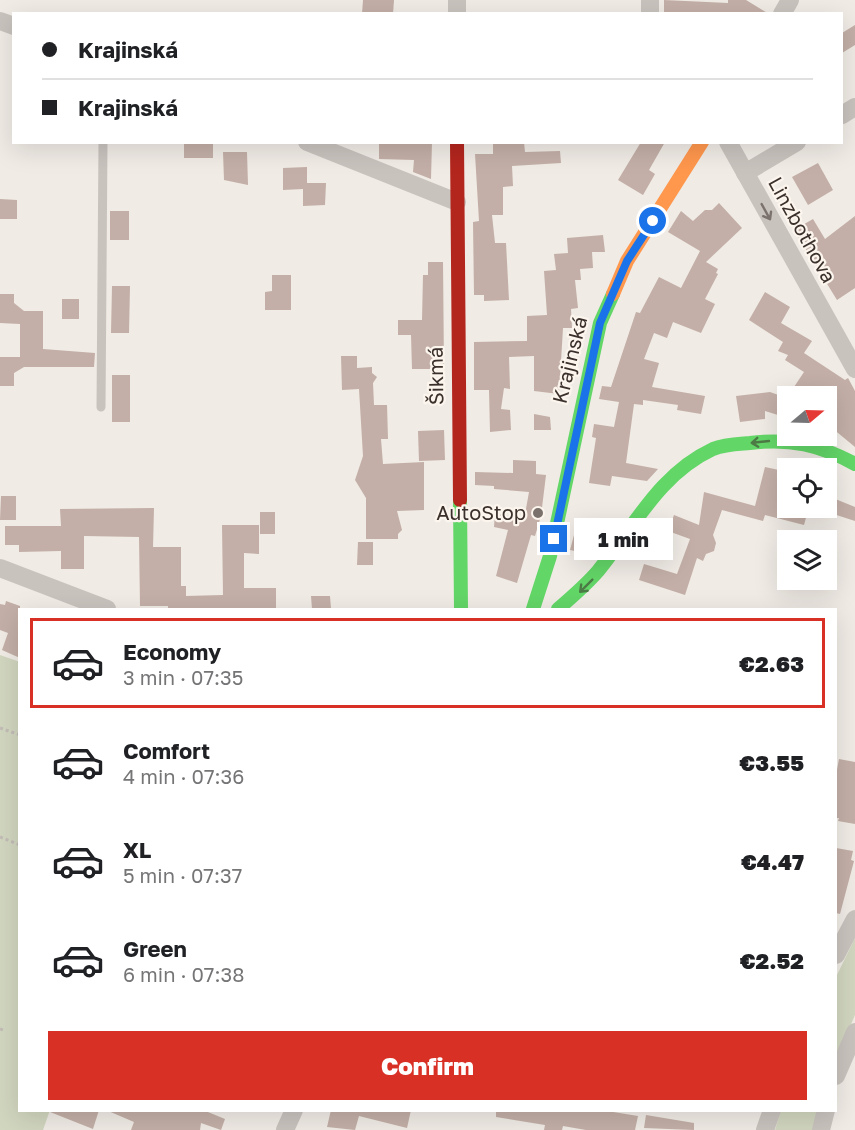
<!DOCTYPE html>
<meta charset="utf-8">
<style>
:root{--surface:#fff;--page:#f6f6f6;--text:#202124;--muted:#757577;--line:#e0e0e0;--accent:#d93025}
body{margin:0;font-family:"Golos Text",sans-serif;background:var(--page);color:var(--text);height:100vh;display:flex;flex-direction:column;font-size:22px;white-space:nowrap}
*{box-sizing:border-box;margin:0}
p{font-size:20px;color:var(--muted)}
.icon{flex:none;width:33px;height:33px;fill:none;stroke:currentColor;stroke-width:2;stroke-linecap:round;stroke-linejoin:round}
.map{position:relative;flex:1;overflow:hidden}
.sheet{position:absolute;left:18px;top:608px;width:819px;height:504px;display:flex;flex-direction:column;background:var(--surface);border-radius:0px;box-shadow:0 6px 24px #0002}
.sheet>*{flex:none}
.top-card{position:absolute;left:12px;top:12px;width:831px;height:132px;border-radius:0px;box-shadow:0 6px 24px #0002;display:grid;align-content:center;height:132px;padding:0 30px;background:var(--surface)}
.needle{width:39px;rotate:71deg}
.tools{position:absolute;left:777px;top:386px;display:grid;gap:12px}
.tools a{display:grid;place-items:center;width:60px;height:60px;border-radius:0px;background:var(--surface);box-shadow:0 6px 24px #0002;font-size:30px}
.end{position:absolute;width:27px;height:27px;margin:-14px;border:8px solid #1a73e8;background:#fff;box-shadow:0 0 0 3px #fff}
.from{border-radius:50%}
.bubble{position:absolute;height:42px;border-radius:0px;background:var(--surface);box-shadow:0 6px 24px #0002;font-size:20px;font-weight:800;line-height:42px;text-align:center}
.top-card b{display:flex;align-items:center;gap:21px;height:57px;font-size:22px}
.top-card b+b{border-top:2px solid var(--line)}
.top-card i{width:15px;height:15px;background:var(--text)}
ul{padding:10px 0 0;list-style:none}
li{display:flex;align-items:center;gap:18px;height:90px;margin:0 12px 9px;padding:0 18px;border:3px solid transparent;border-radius:0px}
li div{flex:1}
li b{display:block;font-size:22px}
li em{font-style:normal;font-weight:800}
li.active{border-color:var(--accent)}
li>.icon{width:54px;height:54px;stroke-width:1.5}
.cta{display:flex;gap:12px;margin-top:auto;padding:12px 30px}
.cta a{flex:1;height:69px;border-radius:0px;background:var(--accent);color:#fff;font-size:24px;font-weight:800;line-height:69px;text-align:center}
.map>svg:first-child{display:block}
.green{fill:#d1d6bf}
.building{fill:#c3afa7}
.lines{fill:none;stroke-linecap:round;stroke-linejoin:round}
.path{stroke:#c2bbb6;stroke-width:3;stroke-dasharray:3 3;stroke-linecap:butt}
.lane{stroke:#c9c3be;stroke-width:9}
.street{stroke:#c9c3be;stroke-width:18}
.fast{stroke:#63d668;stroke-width:14}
.slow{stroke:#ff974d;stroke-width:14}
.jam{stroke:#b3261e;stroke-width:14}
.oneway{stroke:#7b726d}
.oneway2{stroke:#4d7b46}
.route{stroke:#1a73e8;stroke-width:8}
.poi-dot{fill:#7a716c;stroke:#fbf5ee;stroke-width:2}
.labels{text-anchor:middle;stroke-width:4.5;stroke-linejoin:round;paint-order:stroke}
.street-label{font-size:20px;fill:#3b302b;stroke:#fbf5ee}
.poi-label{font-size:20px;fill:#3b302b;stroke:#fbf5ee;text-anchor:end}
</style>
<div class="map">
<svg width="855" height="1130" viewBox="0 0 855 1130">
<rect width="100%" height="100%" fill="#f0ebe5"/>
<g class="green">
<path d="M0,655L20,662V1110H50L43,1130H0Z"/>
<path d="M855,938V1015L836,1059V977Z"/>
<path d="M781,1110H820L815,1130H775Z"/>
</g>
<g class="building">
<path d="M363,0H394L393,14H362Z"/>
<path d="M664,0L728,3V0H746L769,14H664Z"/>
<path d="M855,25V45L842,53V33Z"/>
<rect x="184" y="142" width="29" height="16"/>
<path d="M379,142H432L431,179L413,172L414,160L379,159Z"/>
<path d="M493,142H524L525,152L560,151L561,163L512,166L513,186L503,187V215H492L495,243H506L509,300L484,301V295H474L473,222L479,221L475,154H493Z"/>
<path d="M641,142H665L649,170L655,174L643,195L618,180Z"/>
<path d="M223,152H247L248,185L224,180Z"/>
<path d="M818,163L833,190L808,205L792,177Z"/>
<path d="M307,167V183H326L325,205L303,206V189L283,190V168Z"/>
<path d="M0,199L17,200V219H0Z"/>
<path d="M719,203L742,228L706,262L718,269L716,273L718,274L705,299L715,304L701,333L673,322L667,338L654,333L644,359L659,363L652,387L705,396L701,414L677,410L678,405L643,400V405L634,404L626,463L658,469L647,481L612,476L610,486L589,483L596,438L592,437L594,424L614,427L619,402L599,399L602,386L611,387L636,312L640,313L659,277L681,288L700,251L668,232L681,211L693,221L705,210H712Z"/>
<rect x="110" y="211" width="19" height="29"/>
<path d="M855,216V288L837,300L794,230L813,219L825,239Z"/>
<path d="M603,235L605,252H592L593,268L580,269L581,280H575L578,308L571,309L572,328H563L559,394L534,391V356L509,357L510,389L504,388L501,409L510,410L511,430L490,432L489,390H474V342L527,341V316L547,315L544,271L556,270L554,254L568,253L567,238Z"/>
<path d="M428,262H443L444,369H412L411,335H398V320H422L423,275H428Z"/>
<path d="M272,275H291V310H265V292L272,291Z"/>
<path d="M112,286H130L129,333H111Z"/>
<path d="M765,292L790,307L781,323L812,341L804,353L845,380L848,378L855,391V447L826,423V396H788L804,372L785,360L788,355L778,351L783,342L749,320Z"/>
<path d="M0,294H14V303L24,311H43V349L95,353L94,367H24L14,373V386H0V357H20V324L0,323Z"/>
<rect x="62" y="299" width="17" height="20"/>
<path d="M341,356H357V368L372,367V373L377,377L373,383L374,405H387L388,439H381L383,464L424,462V510L397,511L402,530L398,534V539H366V498L355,480L363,456L359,389L342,390Z"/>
<rect x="112" y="375" width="18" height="47"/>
<path d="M770,392L784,397L778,415L765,411V419L740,422L736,396Z"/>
<path d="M534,414L550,417L551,430H534Z"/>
<path d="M444,430L445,460L419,461L418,431Z"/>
<path d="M513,460L536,461V474L546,475L541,516L535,536L531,535L517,583L496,576L508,530L494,527L495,513L524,520L529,492L494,489V486L475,485V472L513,473Z"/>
<path d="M765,467L788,472V507H809L804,525L765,515L763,521L722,510L713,535L716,543L714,551L706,554L703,561L697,558L685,595L639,580L644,564L677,574L690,539L668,531L674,515L699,525L704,492L755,506Z"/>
<path d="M1,496H16V520H0Z"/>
<path d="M828,496L855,507V521L824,511Z"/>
<path d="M154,508L153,547H181V586H186V596L223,595L222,525H259V554L244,553V588H276V609H168V606H140L139,537L84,536V569H61V551L19,552V545H5V526H61L60,509Z"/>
<rect x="260" y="512" width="15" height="22"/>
<path d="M578,520L603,526L597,547L590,546L588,554L570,550Z"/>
<path d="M358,542H373V565H357Z"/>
<path d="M311,596H330L331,609H312Z"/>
<path d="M6,601L20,606V658L2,650L8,633L0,630V604L5,605Z"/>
<path d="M839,759L855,762V824L838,821L839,818H836V775Z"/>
<path d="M836,848L853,851L851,860L854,861L840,914L836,913Z"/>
<path d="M45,1110H99L93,1129Z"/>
<path d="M106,1110H203L225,1119L221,1130L201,1123L200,1130H131L134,1122Z"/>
<path d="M331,1110H411L407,1128L359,1116L355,1130L327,1127Z"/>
<path d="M496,1110H601L638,1116L635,1130H586L563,1126L562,1130H544L545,1125L496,1117Z"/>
<path d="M646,1115L694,1123V1130L644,1128Z"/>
</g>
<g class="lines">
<g class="path">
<path d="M0,728L20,735"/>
<path d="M0,837L20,845"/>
<path d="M0,1029L3,1030"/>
</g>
<path class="lane" d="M101,407L103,142"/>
<g class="street">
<path d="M457,0V14"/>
<path d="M650,0V14"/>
<path d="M782,14L790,0"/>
<path d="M0,21L14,26"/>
<path d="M842,115L855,107"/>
<path d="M307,142L457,202"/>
<path d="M728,142L855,369"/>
<path d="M745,173L797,142"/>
<path d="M0,568L107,609"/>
<path d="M836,955L855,919"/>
<path d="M836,1076L855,1032"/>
<path d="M285,1130L294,1110"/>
<path d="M765,1130L772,1110"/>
<path d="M821,1130L826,1110"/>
</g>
<g class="fast">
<path d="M460,500L461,609"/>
<path d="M533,609L550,556L600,323L613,294"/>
<path d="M558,609C572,597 586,585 598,571C634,527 659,474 713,449C725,444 738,444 750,443C790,438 820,445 855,464"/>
</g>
<path class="slow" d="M613,294L627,261L702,142"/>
<path class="jam" d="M457,142L460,500"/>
</g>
<defs><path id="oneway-shaft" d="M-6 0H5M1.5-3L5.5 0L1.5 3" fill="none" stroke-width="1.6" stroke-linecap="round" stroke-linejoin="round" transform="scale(1.5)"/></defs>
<use class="oneway" href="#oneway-shaft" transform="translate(766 212) rotate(61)"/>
<g class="oneway2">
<use href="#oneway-shaft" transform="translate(760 442) rotate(174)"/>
<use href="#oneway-shaft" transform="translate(586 586) rotate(135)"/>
</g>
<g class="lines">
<path class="route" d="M554,539L600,323L627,261L653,221"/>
</g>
<circle class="poi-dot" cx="538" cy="513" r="6"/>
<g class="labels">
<g class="street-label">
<text transform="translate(802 230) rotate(61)" y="7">Linzbothova</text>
<text transform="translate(570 360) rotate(-76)" y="7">Krajinská</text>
<text transform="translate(436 376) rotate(-91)" y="7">Šikmá</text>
</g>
<g class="poi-label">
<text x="526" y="520">AutoStop</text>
</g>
</g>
</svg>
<div class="tools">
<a><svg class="needle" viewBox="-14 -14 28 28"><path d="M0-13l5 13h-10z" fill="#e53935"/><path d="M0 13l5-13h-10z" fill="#757577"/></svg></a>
<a><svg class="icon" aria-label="locate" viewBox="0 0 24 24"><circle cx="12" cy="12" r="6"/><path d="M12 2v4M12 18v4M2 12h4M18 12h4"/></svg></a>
<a><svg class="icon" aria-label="layers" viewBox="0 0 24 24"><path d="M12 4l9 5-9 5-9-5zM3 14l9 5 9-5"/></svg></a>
</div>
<i class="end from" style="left:653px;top:221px"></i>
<i class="end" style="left:554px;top:539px"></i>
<div class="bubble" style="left:574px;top:518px;width:99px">1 min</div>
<div class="top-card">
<b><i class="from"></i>Krajinská</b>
<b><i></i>Krajinská</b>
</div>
<section class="sheet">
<ul>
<li class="active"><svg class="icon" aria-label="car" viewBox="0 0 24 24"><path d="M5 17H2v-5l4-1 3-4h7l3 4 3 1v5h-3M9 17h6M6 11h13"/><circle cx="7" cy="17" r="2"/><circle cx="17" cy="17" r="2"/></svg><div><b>Economy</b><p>3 min · 07:35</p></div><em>€2.63</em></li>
<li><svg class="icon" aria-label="car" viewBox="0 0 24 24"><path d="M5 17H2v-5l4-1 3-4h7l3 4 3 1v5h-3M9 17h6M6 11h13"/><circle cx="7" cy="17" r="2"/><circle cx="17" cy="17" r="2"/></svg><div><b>Comfort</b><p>4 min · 07:36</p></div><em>€3.55</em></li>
<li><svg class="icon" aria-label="car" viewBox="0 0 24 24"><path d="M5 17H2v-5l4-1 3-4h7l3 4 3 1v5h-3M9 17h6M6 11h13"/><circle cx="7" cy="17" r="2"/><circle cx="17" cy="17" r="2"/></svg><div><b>XL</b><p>5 min · 07:37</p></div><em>€4.47</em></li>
<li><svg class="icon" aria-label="car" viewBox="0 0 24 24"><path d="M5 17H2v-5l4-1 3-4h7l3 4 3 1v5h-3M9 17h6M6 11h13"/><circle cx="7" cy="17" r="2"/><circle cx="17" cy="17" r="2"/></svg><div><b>Green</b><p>6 min · 07:38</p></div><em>€2.52</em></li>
</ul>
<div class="cta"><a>Confirm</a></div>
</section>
</div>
